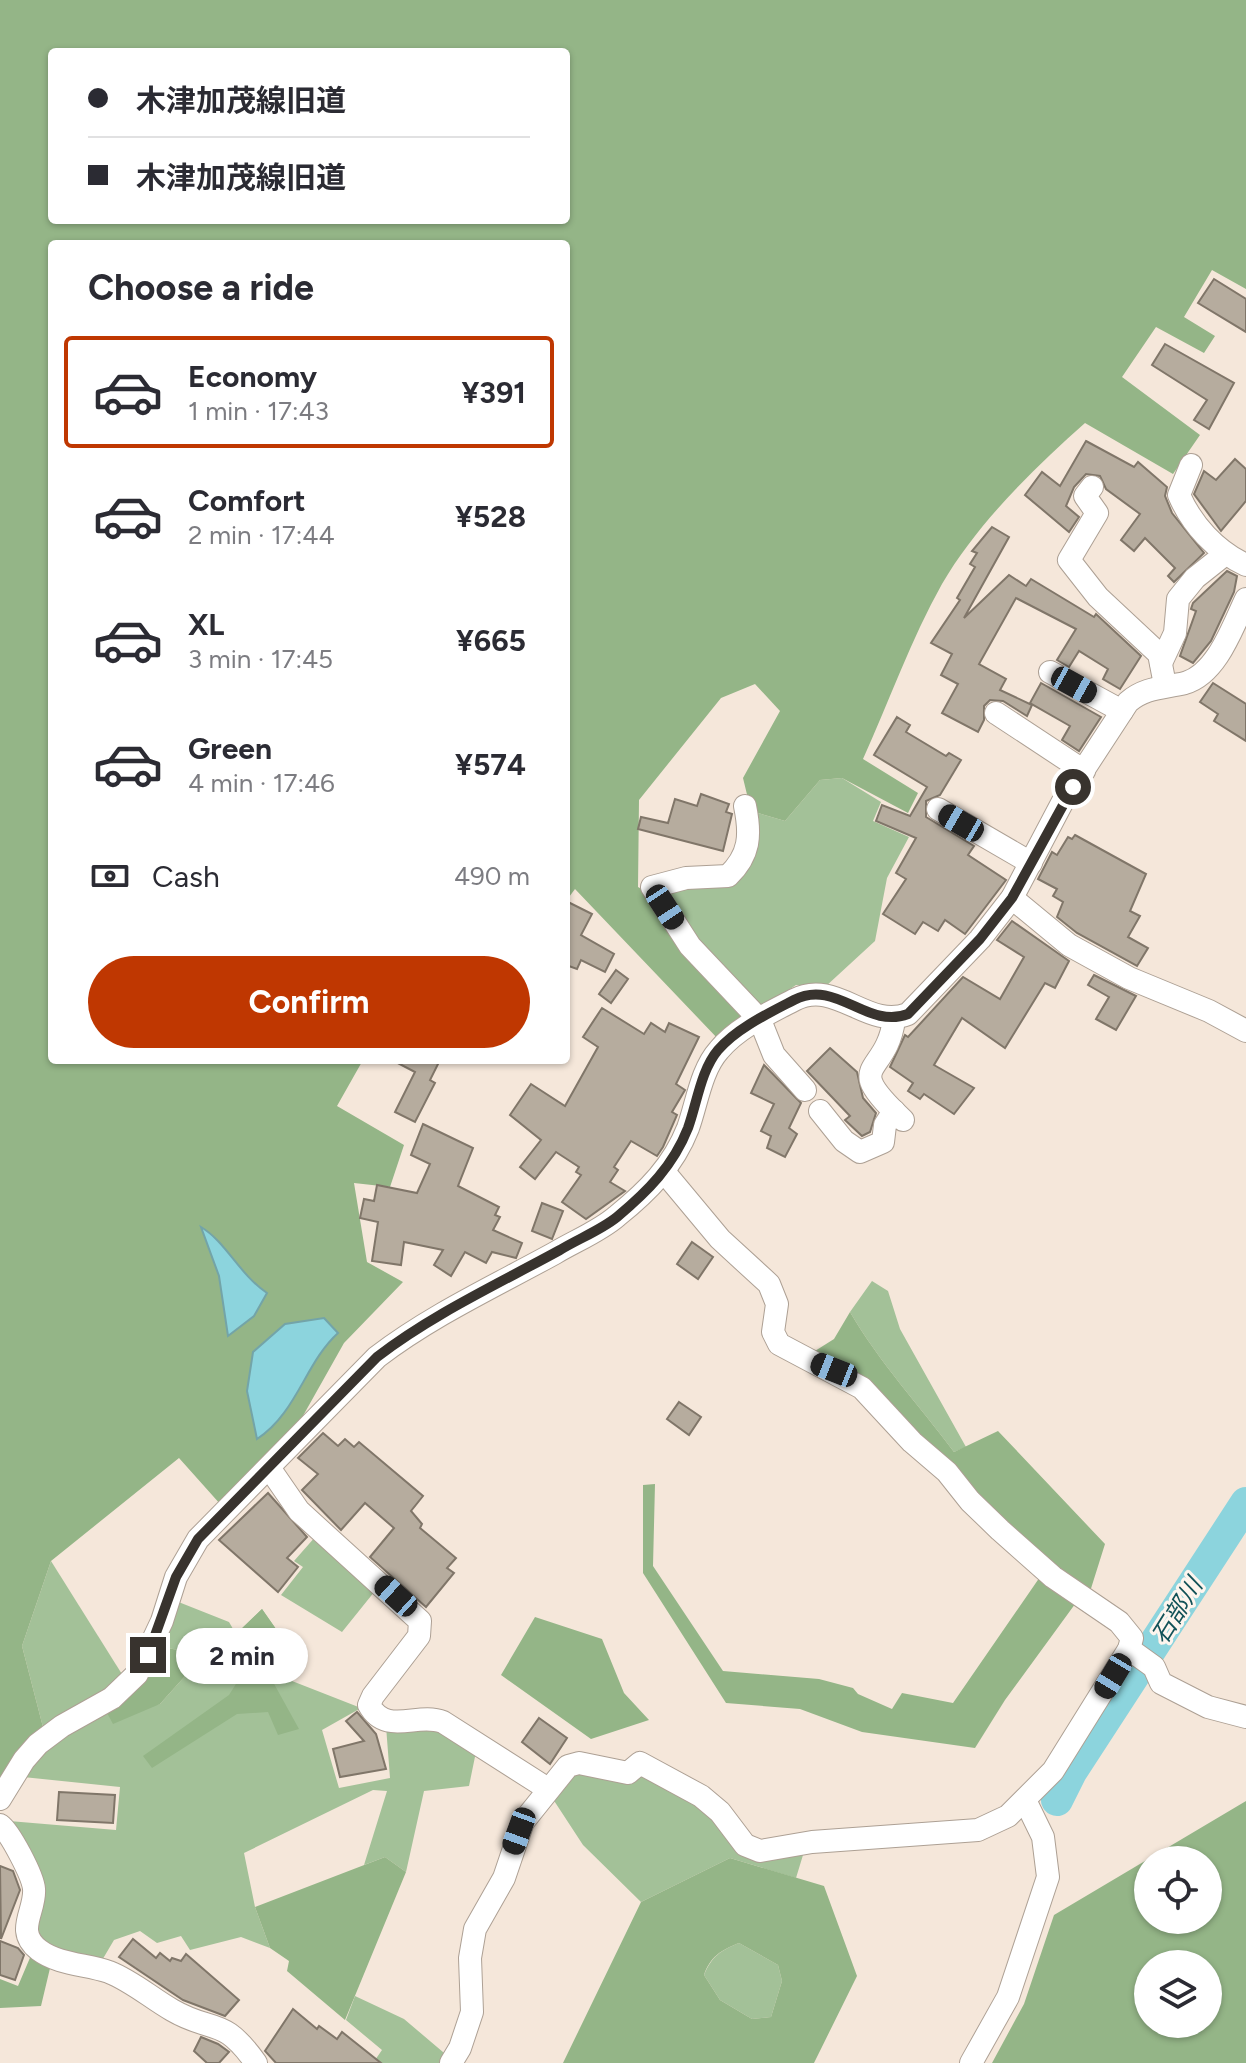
<!DOCTYPE html>
<meta charset="utf-8">
<style>
:root{--surface:#fff;--page:#f2f2f3;--text:#2b2b33;--muted:#7c7c81;--line:#e1e1e2;--accent:#bf3701}
body{margin:0;font-family:Figtree,"Noto Sans JP",sans-serif;background:var(--page);color:var(--text);height:100vh;display:flex;flex-direction:column;font-size:30px;white-space:nowrap}
*{box-sizing:border-box;margin:0}
p{font-size:26px;color:var(--muted)}
.icon{flex:none;width:44px;height:44px;fill:none;stroke:currentColor;stroke-width:2;stroke-linecap:round;stroke-linejoin:round}
.map{position:relative;flex:1;overflow:hidden}
.sheet{position:absolute;left:48px;top:240px;width:522px;height:824px;display:flex;flex-direction:column;background:var(--surface);border-radius:8px;box-shadow:0 2px 6px #0004}
.sheet>*{flex:none}
.top-card{position:absolute;left:48px;top:48px;width:522px;height:176px;border-radius:8px;box-shadow:0 2px 6px #0004;display:grid;align-content:center;height:176px;padding:0 40px;background:var(--surface)}
.buttons{position:absolute;left:1134px;top:1846px;display:grid;gap:16px}
.buttons a{display:grid;place-items:center;width:88px;height:88px;border-radius:50%;background:var(--surface);box-shadow:0 2px 6px #0004;font-size:40px}
.end{position:absolute;width:36px;height:36px;margin:-18px;border:10px solid #38332e;background:#fff;box-shadow:0 0 0 4px #fff}
.from{border-radius:50%}
.bubble{position:absolute;height:56px;border-radius:28px;background:var(--surface);box-shadow:0 2px 6px #0004;font-size:26px;font-weight:700;line-height:56px;text-align:center}
.car{position:absolute;width:24px;height:48px;margin:-24px -12px;border-radius:10px;box-shadow:0 0 6px 2px #0007;background:linear-gradient(#222 24%,#8ab4d8 0 40%,#222 0 76%,#8ab4d8 0 86%,#222 0)}
.top-card b{display:flex;align-items:center;gap:28px;height:76px;font-size:30px}
.top-card b+b{border-top:2px solid var(--line)}
.top-card i{width:20px;height:20px;background:var(--text)}
ul{padding:0;list-style:none}
li{display:flex;align-items:center;gap:24px;height:112px;margin:0 16px 12px;padding:0 24px;border:4px solid transparent;border-radius:8px}
li div{flex:1}
li b{display:block;font-size:30px}
li em{font-style:normal;font-weight:700}
li.on{border-color:var(--accent)}
li>.icon{width:72px;height:72px;stroke-width:1.5}
h2{padding:0 40px;font-size:36px;line-height:96px}
.pay{display:flex;align-items:center;gap:20px;height:88px;padding:0 40px;font-size:30px}
.pay p{margin-inline-start:auto}
.cta{display:flex;gap:16px;margin-top:auto;padding:16px 40px}
.cta a{flex:1;height:92px;border-radius:48px;background:var(--accent);color:#fff;font-size:32px;font-weight:700;line-height:92px;text-align:center}
.map>svg:first-child{display:block}
.green{fill:#a3c198}
.forest{fill:#94b587;fill-rule:evenodd}
.water{fill:#8cd4dd;stroke:#73a4a8;stroke-width:2}
.lines{fill:none;stroke-linecap:round;stroke-linejoin:round}
.river{stroke:#8cd4dd;stroke-width:32}
.building{fill:#b6ac9e;stroke:#807669;stroke-width:2}
.minor-casing{stroke:#ada094;stroke-width:24}
.minor{stroke:#fff;stroke-width:22}
.route{stroke:#38332e;stroke-width:10}
.labels{text-anchor:middle;stroke-width:6;stroke-linejoin:round;paint-order:stroke}
.water-label{font-size:24px;font-style:italic;fill:#125258;stroke:#fef5ee}
</style>
<div class="map">
<svg width="1246" height="2063" viewBox="0 0 1246 2063">
<rect width="100%" height="100%" fill="#f5e7da"/>
<g class="green">
<path d="M842,778L881,802L873,821L909,837L887,878L875,941L825,987L796,985L758,1011L660,893L727,881L751,811L785,821L820,780Z"/>
<path d="M872,1281L888,1291L900,1329L966,1447L954,1452C919,1405 879,1362 850,1312Z"/>
<path d="M316,1536L379,1586L342,1632L281,1595L303,1567L294,1561Z"/>
<path d="M51,1561L125,1679L44,1731L22,1646Z"/>
<path d="M176,1601L229,1622L236,1634L262,1609L283,1639L263,1662L292,1681L361,1708L322,1730L339,1788L390,1778L386,1726L421,1722L477,1747L469,1786L424,1791L406,1872L385,1857L364,1865L387,1791L373,1790L244,1853L255,1907L270,1948L241,1937L190,1950L181,1936L157,1943L140,1931L114,1940L101,1962L63,1952L39,1938L9,1821L116,1830L120,1787L23,1777L44,1751L106,1711L160,1704L186,1675L179,1650L160,1647Z"/>
<path d="M642,1768L699,1805L769,1860L803,1855L796,1878L730,1858L641,1902L583,1845L549,1793L564,1772Z"/>
<path d="M739,1943L778,1965L782,1981L771,2017L752,2019L720,2000L704,1975C711,1957 721,1950 739,1943Z"/>
<path d="M355,1996L404,2019L450,2058L444,2063H373L382,2050L346,2020Z"/>
</g>
<g class="forest">
<path d="M0,0H1246V289L1212,270L1184,317L1215,336L1204,353L1156,327L1122,377L1200,435L1173,474L1085,423C1033,469 977,524 942,584C911,639 889,702 863,759L918,793L908,813L842,778L820,780L785,821L751,811L743,778L780,711L755,684L721,698L639,800L638,887L650,894L758,1011L720,1041L575,889L566,901V244H52V1060H363L337,1106L404,1145L390,1187L354,1183L367,1262L403,1282L344,1343L295,1430L221,1505L179,1458L51,1561L22,1646L44,1731L0,1785ZM52,52H566V220H52ZM202,1228L238,1269L267,1293L254,1316L228,1335L219,1276Z"/>
<path d="M850,1312C879,1362 919,1405 954,1452L998,1431L1105,1544L1088,1598L961,1484L807,1356L834,1339Z"/>
<path d="M655,1484L653,1566L723,1671L819,1679L853,1688L858,1694L892,1709L902,1693L953,1703L1042,1574L1078,1600L1005,1700L975,1748L862,1732L800,1709L726,1703L643,1573V1485Z"/>
<path d="M262,1609L283,1639L262,1662L299,1729L278,1735L268,1712L237,1714L152,1768L143,1756L229,1695L251,1660L236,1634Z"/>
<path d="M535,1617L602,1639L624,1693L649,1720L591,1739L501,1675Z"/>
<path d="M160,1647L179,1650L186,1675L160,1704L113,1724L106,1711Z"/>
<path d="M1246,1801V2063H992L1024,2004L1054,1915ZM1208,1860V1920H1148V1860ZM1208,1964V2024H1148V1964Z"/>
<path d="M385,1857L406,1872L345,2020L287,1971L289,1961L270,1948L255,1907Z"/>
<path d="M730,1858L824,1886L857,1976L814,2063H563L641,1902ZM739,1943L778,1965L782,1981L771,2017L752,2019L720,2000L704,1975C710,1957 721,1950 739,1943Z"/>
<path d="M32,1953L51,1964L41,2006L0,2008V1979L18,1986Z"/>
</g>
<g class="water">
<path d="M201,1227C226,1242 239,1274 267,1293L254,1316L228,1336L219,1276Z"/>
<path d="M324,1318L338,1333C305,1363 297,1413 257,1439L247,1391L253,1352L285,1324Z"/>
</g>
<g class="lines">
<path class="river" d="M1057,1800L1071,1772L1246,1503"/>
</g>
<g class="building">
<path d="M1214,279L1246,299V332L1198,303Z"/>
<path d="M1165,344L1234,383L1209,429L1194,420L1207,400L1152,365Z"/>
<path d="M1086,441L1134,467L1138,462L1167,487L1165,496L1172,513L1204,553L1174,582L1168,576L1175,568L1145,538L1134,551L1121,540L1140,514L1106,489L1100,476L1086,474L1074,487L1066,506L1079,517L1069,532L1025,495L1042,472L1060,486Z"/>
<path d="M1235,459L1246,469V501L1221,531L1194,494L1204,471L1216,480Z"/>
<path d="M992,527L1009,537L964,618L1009,575L1026,586L1031,579L1094,617L1096,614L1141,656L1120,689L1103,679L1108,669L1079,651L1069,667L1057,660L1076,629L1016,598L979,664L1006,679L1000,690L1032,705L1027,716L1003,701L990,700L984,706V720L978,732L942,713L958,684L941,675L952,654L931,643L960,600L957,598L975,567L970,564L977,553L972,551Z"/>
<path d="M1227,571L1237,576L1234,592L1211,641L1193,663L1180,656L1196,611L1191,609L1193,603Z"/>
<path d="M1041,683L1101,717L1079,751L1062,740L1070,726L1030,703Z"/>
<path d="M1213,683L1246,704V741L1214,721L1218,714L1200,702Z"/>
<path d="M897,717L910,725L906,732L946,756L949,753L961,760L940,795L926,801V817L974,846L968,855L1006,880L965,934L945,920L938,931L923,922L915,934L883,914L906,879L896,873L916,838L876,821L882,805L910,816L927,787L874,755Z"/>
<path d="M701,794L729,804L726,812L732,814L723,851L638,829L641,817L668,823L675,799L697,806Z"/>
<path d="M1075,835L1146,874L1130,911L1140,916L1128,937L1148,948L1137,966L1077,933L1057,917L1063,902L1053,896L1057,889L1038,879L1052,852L1057,855L1068,837L1072,839Z"/>
<path d="M566,901L592,914L581,935L614,954L605,972L581,960L577,969L566,965Z"/>
<path d="M1012,921L1069,961L1055,988L1045,983L1005,1048L962,1018L934,1065L974,1088L954,1114L924,1094L920,1099L908,1091L913,1083L890,1067L905,1035L908,1037L963,977L1000,999L1024,957L997,940Z"/>
<path d="M616,970L628,979L611,1003L599,994Z"/>
<path d="M1094,975L1136,996L1116,1030L1096,1019L1109,997L1088,985Z"/>
<path d="M602,1008L644,1034L651,1023L665,1032L669,1023L699,1037L676,1084L685,1090L672,1112L677,1115L663,1147L657,1156L631,1141L614,1167L618,1170L610,1182L625,1191L586,1219L562,1202L581,1175L576,1172L579,1167L556,1152L535,1179L520,1167L541,1140L510,1115L531,1084L565,1106L598,1047L583,1037Z"/>
<path d="M830,1048L857,1072L863,1098L876,1113L870,1132L862,1136L845,1120L850,1116L807,1071Z"/>
<path d="M392,1060H440L430,1080L435,1083L415,1122L395,1112L415,1072Z"/>
<path d="M764,1065L801,1103L789,1128L797,1134L785,1157L767,1148L771,1136L761,1131L774,1104L751,1093Z"/>
<path d="M423,1124L473,1148L458,1186L499,1207L495,1215L500,1217L493,1230L522,1243L516,1258L492,1252L486,1263L465,1252L451,1276L434,1265L443,1250L404,1242L401,1265L372,1261L378,1222L360,1218L364,1199L374,1201L377,1185L417,1193L430,1164L411,1155Z"/>
<path d="M542,1203L563,1211L552,1239L532,1231Z"/>
<path d="M692,1242L713,1257L698,1279L677,1264Z"/>
<path d="M679,1402L701,1417L689,1435L667,1419Z"/>
<path d="M323,1433L338,1446L345,1439L354,1447L359,1442L423,1496L411,1511L422,1524L420,1528L456,1558L447,1568L454,1573L426,1607L370,1557L394,1528L365,1503L341,1530L302,1490L318,1474L298,1458Z"/>
<path d="M268,1493L307,1537L287,1558L298,1567L278,1592L219,1540Z"/>
<path d="M357,1712L376,1734L386,1769L340,1777L333,1749L364,1741L346,1721Z"/>
<path d="M539,1718L567,1738L550,1764L522,1742Z"/>
<path d="M59,1792L115,1795L113,1823L57,1820Z"/>
<path d="M0,1866L13,1871L20,1890L1,1939Z"/>
<path d="M133,1939L156,1958L160,1953L170,1961L172,1958L181,1961L186,1954L239,2000L225,2016L183,2000L119,1957Z"/>
<path d="M0,1941L18,1948L24,1955L15,1980L0,1975Z"/>
<path d="M293,2009L317,2029L319,2026L337,2039L342,2032L381,2063H276L265,2051Z"/>
<path d="M201,2037L218,2044L229,2052L219,2063H207L194,2051Z"/>
</g>
<g class="lines">
<defs>
<g id="minor">
<path d="M1191,465L1179,495C1192,525 1216,551 1246,565"/>
<path d="M1092,487L1085,496L1097,513L1069,560L1098,597L1159,654L1165,685"/>
<path d="M1161,663L1175,633L1178,599L1195,578L1224,555"/>
<path d="M1050,672L1122,711"/>
<path d="M996,713L1084,771"/>
<path d="M745,806C751,835 750,855 728,876L686,878L652,887L690,946L760,1020L774,1055L805,1090"/>
<path d="M938,809L1031,863"/>
<path d="M1012,898L1069,945L1129,978L1209,1011L1246,1031"/>
<path d="M894,1020C886,1078 840,1061 903,1120"/>
<path d="M820,1111L844,1141L860,1152L883,1142L885,1125L894,1111"/>
<path d="M270,1469L299,1511L420,1621L419,1636L373,1696L369,1705C386,1736 417,1712 443,1722L548,1789"/>
<path d="M1129,1649L1154,1667L1161,1683L1208,1707L1246,1717"/>
<path d="M0,1799L24,1760L38,1744L62,1726L112,1698L137,1674L162,1621L176,1577L198,1539L377,1357C432,1315 495,1286 555,1253C575,1241 600,1231 617,1216C648,1191 673,1166 688,1128C697,1103 701,1070 719,1050C737,1028 769,1013 794,1000C836,978 867,1030 908,1014L980,939L1012,898L1062,803L1128,702C1145,687 1164,688 1185,683C1217,674 1233,626 1246,599"/>
<path d="M0,1825C10,1832 33,1876 34,1889C36,1911 14,1931 39,1950C59,1965 87,1964 109,1972C132,1981 151,1998 172,2010C213,2034 222,2015 256,2063"/>
<path d="M451,2063L460,2048L472,2012L470,1958L475,1929L504,1878L523,1822L568,1766L579,1763L628,1773L640,1763L701,1796L720,1812L745,1845L760,1851L812,1842L978,1830L1008,1816L1053,1771L1129,1649L1132,1638L1119,1622L1053,1577L1000,1530L970,1501L947,1472L912,1442L862,1388L779,1344L773,1332L777,1304L769,1284L720,1239L665,1173"/>
<path d="M971,2063L1008,1997L1048,1877L1043,1837L1025,1800"/>
</g>
</defs>
<use href="#minor" class="minor-casing"/>
<use href="#minor" class="minor"/>
</g>
<g class="lines">
<path class="route" d="M148,1655L176,1577L198,1539L377,1357C433,1314 498,1284 560,1250C578,1239 601,1230 617,1217C648,1191 673,1166 688,1128C697,1103 701,1070 718,1050C737,1028 769,1013 794,1000C836,978 867,1030 908,1014L980,939L1012,898L1073,787"/>
</g>
<g class="labels">
<g class="water-label">
<text transform="translate(1177 1611) rotate(-58)" y="8">石部川</text>
</g>
</g>
</svg>
<div class="buttons">
<a><svg class="icon" aria-label="locate" viewBox="0 0 24 24"><circle cx="12" cy="12" r="6"/><path d="M12 2v4M12 18v4M2 12h4M18 12h4"/></svg></a>
<a><svg class="icon" aria-label="layers" viewBox="0 0 24 24"><path d="M12 4l9 5-9 5-9-5zM3 14l9 5 9-5"/></svg></a>
</div>
<i class="end from" style="left:1073px;top:787px"></i>
<i class="end" style="left:148px;top:1655px"></i>
<div class="bubble" style="left:176px;top:1628px;width:132px">2 min</div>
<i class="car" style="left:1074px;top:685px;rotate:119deg"></i>
<i class="car" style="left:961px;top:823px;rotate:300deg"></i>
<i class="car" style="left:665px;top:907px;rotate:147deg"></i>
<i class="car" style="left:834px;top:1370px;rotate:292deg"></i>
<i class="car" style="left:396px;top:1596px;rotate:312deg"></i>
<i class="car" style="left:1113px;top:1676px;rotate:211deg"></i>
<i class="car" style="left:519px;top:1831px;rotate:200deg"></i>
<div class="top-card">
<b><i class="from"></i>木津加茂線旧道</b>
<b><i></i>木津加茂線旧道</b>
</div>
<section class="sheet">
<h2>Choose a ride</h2>
<ul>
<li class="on"><svg class="icon" aria-label="car" viewBox="0 0 24 24"><path d="M5 17H2v-5l4-1 3-4h7l3 4 3 1v5h-3M9 17h6M6 11h13"/><circle cx="7" cy="17" r="2"/><circle cx="17" cy="17" r="2"/></svg><div><b>Economy</b><p>1 min · 17:43</p></div><em>¥391</em></li>
<li><svg class="icon" aria-label="car" viewBox="0 0 24 24"><path d="M5 17H2v-5l4-1 3-4h7l3 4 3 1v5h-3M9 17h6M6 11h13"/><circle cx="7" cy="17" r="2"/><circle cx="17" cy="17" r="2"/></svg><div><b>Comfort</b><p>2 min · 17:44</p></div><em>¥528</em></li>
<li><svg class="icon" aria-label="car" viewBox="0 0 24 24"><path d="M5 17H2v-5l4-1 3-4h7l3 4 3 1v5h-3M9 17h6M6 11h13"/><circle cx="7" cy="17" r="2"/><circle cx="17" cy="17" r="2"/></svg><div><b>XL</b><p>3 min · 17:45</p></div><em>¥665</em></li>
<li><svg class="icon" aria-label="car" viewBox="0 0 24 24"><path d="M5 17H2v-5l4-1 3-4h7l3 4 3 1v5h-3M9 17h6M6 11h13"/><circle cx="7" cy="17" r="2"/><circle cx="17" cy="17" r="2"/></svg><div><b>Green</b><p>4 min · 17:46</p></div><em>¥574</em></li>
</ul>
<div class="pay"><svg class="icon" aria-label="cash" viewBox="0 0 24 24"><path d="M3 7h18v10H3z"/><circle cx="12" cy="12" r="2"/></svg>Cash<p>490 m</p></div>
<div class="cta"><a>Confirm</a></div>
</section>
</div>
